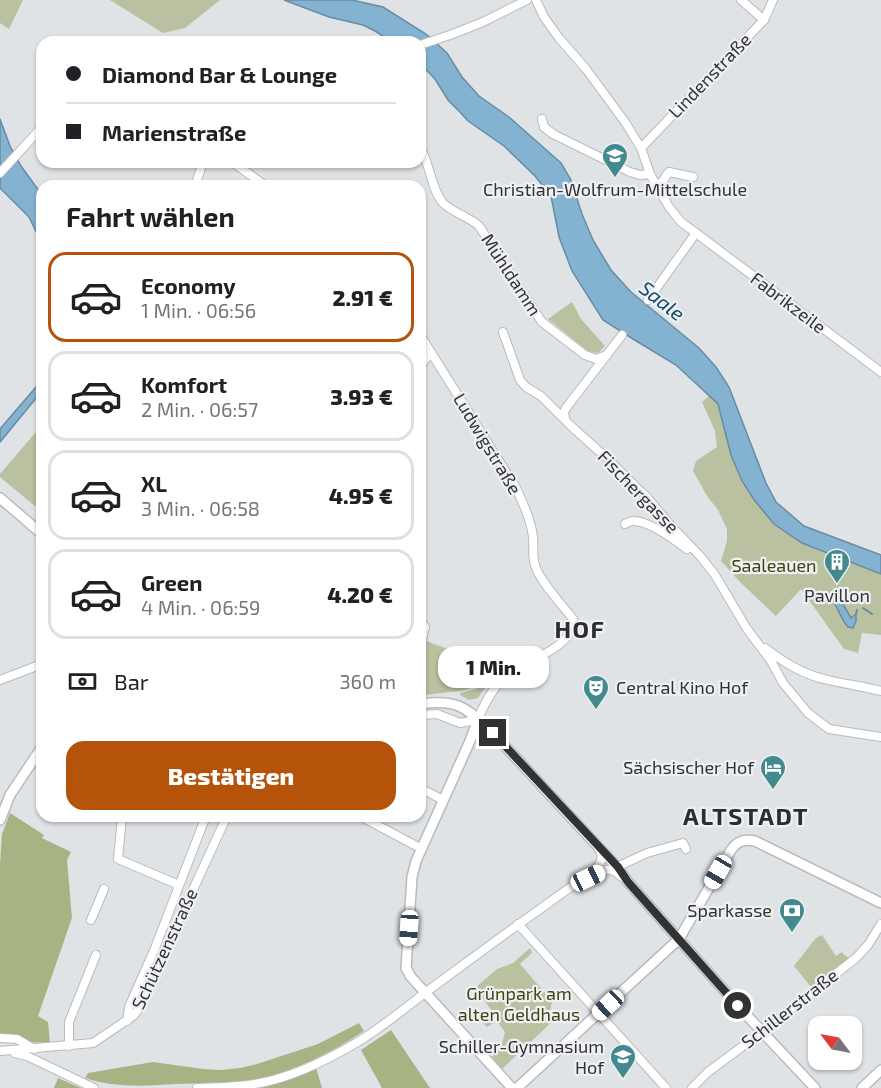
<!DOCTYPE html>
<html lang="de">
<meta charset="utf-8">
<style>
:root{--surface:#fff;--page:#f2f2f2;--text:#202124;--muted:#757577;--line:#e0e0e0;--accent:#b45309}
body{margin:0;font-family:"Exo 2",sans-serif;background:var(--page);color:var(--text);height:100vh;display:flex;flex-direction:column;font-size:22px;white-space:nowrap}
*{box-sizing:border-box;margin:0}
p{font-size:20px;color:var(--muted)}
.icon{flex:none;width:33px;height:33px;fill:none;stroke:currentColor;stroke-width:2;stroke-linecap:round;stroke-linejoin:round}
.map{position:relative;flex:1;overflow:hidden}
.side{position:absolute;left:36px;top:180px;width:390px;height:642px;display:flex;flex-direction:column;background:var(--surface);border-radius:18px;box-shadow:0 2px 4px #0004}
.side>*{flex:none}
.top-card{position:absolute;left:36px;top:36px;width:390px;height:132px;border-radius:18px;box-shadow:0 2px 4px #0004;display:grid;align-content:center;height:132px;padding:0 30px;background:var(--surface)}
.needle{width:39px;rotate:302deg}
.fabs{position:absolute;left:808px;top:1016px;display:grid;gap:12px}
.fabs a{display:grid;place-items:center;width:54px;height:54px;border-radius:12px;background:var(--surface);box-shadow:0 2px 4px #0004;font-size:30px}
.end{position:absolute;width:27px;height:27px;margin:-14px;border:8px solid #313233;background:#fff;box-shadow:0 0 0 3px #fff}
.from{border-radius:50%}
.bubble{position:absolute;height:42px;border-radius:18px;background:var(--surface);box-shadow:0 2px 4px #0004;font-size:20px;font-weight:800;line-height:42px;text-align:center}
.car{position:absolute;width:18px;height:36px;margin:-18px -9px;border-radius:8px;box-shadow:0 0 4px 2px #0007;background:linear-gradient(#fff 24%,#345 0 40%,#fff 0 76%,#345 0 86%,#fff 0)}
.top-card b{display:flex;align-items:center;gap:21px;height:57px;font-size:22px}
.top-card b+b{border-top:2px solid var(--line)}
.top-card i{width:15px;height:15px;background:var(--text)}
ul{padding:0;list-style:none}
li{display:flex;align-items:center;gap:18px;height:90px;margin:0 12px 9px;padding:0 18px;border:3px solid var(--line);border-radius:18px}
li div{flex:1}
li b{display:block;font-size:22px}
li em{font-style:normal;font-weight:800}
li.active{border-color:var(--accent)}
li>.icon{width:54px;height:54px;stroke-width:1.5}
h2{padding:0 30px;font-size:27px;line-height:72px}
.pay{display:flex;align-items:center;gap:15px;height:66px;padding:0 30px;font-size:22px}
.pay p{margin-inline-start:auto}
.action{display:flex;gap:12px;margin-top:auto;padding:12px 30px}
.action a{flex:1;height:69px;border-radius:18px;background:var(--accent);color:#fff;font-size:24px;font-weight:800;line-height:69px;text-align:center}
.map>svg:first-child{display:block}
.green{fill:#b9c1a0}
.forest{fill:#a8b383}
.water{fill:#83b3d1;stroke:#6a8ca2;stroke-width:1.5}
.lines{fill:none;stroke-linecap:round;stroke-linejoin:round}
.stream{stroke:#6a8ca2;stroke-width:2}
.minor-casing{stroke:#b8bbbe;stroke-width:10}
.major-casing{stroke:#b8bbbe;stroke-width:12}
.minor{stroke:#fff;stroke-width:8}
.major{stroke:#fff;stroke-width:9}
.route{stroke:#313233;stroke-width:8}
.labels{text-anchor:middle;stroke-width:4.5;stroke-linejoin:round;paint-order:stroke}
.street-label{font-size:18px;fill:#313233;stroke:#eef0f3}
.poi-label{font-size:18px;fill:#313233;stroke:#eef0f3;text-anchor:end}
.park-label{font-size:18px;fill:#3c450e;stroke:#eef0f3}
.water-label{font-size:20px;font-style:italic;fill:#0e4c69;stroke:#eef0f3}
.district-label{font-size:24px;font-weight:bold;letter-spacing:1.5px;fill:#2b2d2f;stroke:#eef0f3}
</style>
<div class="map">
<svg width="881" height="1088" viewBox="0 0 881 1088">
<rect width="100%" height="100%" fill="#e0e3e6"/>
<g class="green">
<path d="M0,0H23L9,29L0,23Z"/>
<path d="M110,0H220L185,28L163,33Z"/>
<path d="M572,302L581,319L605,346L598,353L588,351L548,319Z"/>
<path d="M709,396L718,404L731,455L802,543L881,574V635L862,633L858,653L844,649L801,589L776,616L739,581L721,561L727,541V529L718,510L707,496L693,471L696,461L717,447L715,431L702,402Z"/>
<path d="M42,425V512L0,477V474Z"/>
<path d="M426,641L464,655L474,657L473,667L482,683L465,690L426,695L425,693Z"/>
<path d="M489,682L478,698L469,700L460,695L461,693L476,689Z"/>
<path d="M822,935L836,956L842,952L843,954L849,958L812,988L794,966L816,938Z"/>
<path d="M530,948L532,953L520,964L552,1001L550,1013L555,1019L502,1069L492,1057L502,1044L505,1032L497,1021L487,1027L481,1021L492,1011L475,988L497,969L513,963Z"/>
</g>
<g class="forest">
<path d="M10,813L44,835L42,838L71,852L67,860L72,918L38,1016L48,1022L50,1043L28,1042L20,1036L0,1035V864L2,834Z"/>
<path d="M359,1023L364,1031C329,1054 288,1075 246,1081C223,1084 199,1083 176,1084C146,1086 114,1088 85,1078L88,1073L153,1062L203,1069L221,1070L240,1068L257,1064L318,1044Z"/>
<path d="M391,1030L430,1088H382L361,1050Z"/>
<path d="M316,1068L322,1088H261L291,1079Z"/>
<path d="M58,1078L81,1088H54Z"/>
</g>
<g class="water">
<path d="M284,0H352L383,7L426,34L447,53L462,77L479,96L509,117L561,163L571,180L582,214L593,240L611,270L631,292L699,348L716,367L729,387L766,483L776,502L804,526L881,555V574L802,543L774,524L755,501L742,481L731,455L718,404L676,365L633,339L603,320L572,271L559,237L551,196L535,176L504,146L468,121L459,111L448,100L435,79L420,63V42H392L375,31L363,25L329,17Z"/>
<path d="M0,119L10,146L21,166L42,195V244L29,217L0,188Z"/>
<path d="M42,380V391L0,442V429Z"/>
<path d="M837,598L844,606L851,618L856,614V621L853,628L848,627C841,619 839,610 833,601Z"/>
</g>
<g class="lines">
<g class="stream">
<path d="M863,608L872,614"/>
<path d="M856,614L857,610"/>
</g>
<defs>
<g id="minor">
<path d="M536,0L544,17L559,38L586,69L625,122L641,148L650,174L669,207L681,222L696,233L881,372"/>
<path d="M741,0L764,20"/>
<path d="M420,45L450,35L483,22L527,0"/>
<path d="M542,119L544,127L553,134L630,172L640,175L650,174"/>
<path d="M420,147C430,164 431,189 443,203C453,213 468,216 479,226L542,322L585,355L596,359L607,355"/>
<path d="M641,148L764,20L773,0"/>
<path d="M232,162L266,186"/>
<path d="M0,173L42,127"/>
<path d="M195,186L203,162"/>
<path d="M656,186L663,181L667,174L669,172L693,177"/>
<path d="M648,300L696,233"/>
<path d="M503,332L520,380L526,387L541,396L571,426L610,461L639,490L646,496L672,527L700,556L715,575L747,629L771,661L783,683L808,713L829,729L881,737"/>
<path d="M420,335L516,488C523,503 531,520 533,537C534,546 532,556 535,565C538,579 563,606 573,619C577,647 520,663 503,679C491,690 484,705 478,719L466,722L460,723L437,714L420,715"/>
<path d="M420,367L430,353"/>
<path d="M565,419L564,412L566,408L622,335"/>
<path d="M625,524C628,522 630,521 634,521C649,521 675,540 687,549"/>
<path d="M420,623L424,625L425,627L421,643L420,665"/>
<path d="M765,648C783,662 802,674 824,679C843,684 862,686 881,691"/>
<path d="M0,680L42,664"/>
<path d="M420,788L443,800"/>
<path d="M122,816L118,859L179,885"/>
<path d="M360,816L422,849"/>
<path d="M617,867L647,853L683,843L686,849"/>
<path d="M591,874C599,867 605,859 599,849"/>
<path d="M91,920L104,889"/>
<path d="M518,924L666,1088"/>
<path d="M127,1021L129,1007L155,948L206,816"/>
<path d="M0,1038L17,1039L34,1049"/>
<path d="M69,1046V1022L96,955"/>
<path d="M0,1051L93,1043L133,1016L137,1011L227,816"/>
<path d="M15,1053L27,1056L94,1088"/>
<path d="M197,1088C218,1087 240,1087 260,1083C293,1077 327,1060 356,1043C381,1028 403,1010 426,992C463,965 499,938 536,912C552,901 587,872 606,870C613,869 617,873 622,877"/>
<path d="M692,1088L708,1072L762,1032L856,958L868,945L881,924"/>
</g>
<g id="major">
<path d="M0,498L42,534"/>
<path d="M420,704C455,699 465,706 490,730L617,867L628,882L738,1006L815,1088"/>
<path d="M478,719L470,741L416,861L412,877L406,968L411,977L512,1088"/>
<path d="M0,820L10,795L42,747"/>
<path d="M517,1088L679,939L731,850C737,841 744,839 755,841L881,903"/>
<path d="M862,1088L881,1070"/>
</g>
</defs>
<use href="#minor" class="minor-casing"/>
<use href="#major" class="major-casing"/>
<use href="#minor" class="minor"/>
<use href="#major" class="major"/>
</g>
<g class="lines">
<path class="route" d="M493,733L618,867L628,882L738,1006"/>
</g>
<defs>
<symbol id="school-pin" viewBox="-11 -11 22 30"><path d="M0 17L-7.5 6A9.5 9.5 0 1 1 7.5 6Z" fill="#438a8e" stroke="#eef0f3"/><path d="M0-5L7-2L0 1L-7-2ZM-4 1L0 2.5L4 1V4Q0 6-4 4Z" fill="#fff"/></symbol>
<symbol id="building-pin" viewBox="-11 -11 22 30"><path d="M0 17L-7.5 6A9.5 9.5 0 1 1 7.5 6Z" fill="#438a8e" stroke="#eef0f3"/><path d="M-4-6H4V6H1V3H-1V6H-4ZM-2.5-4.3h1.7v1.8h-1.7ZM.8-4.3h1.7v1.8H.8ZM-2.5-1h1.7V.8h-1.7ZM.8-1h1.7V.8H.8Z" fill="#fff"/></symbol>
<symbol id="theatre-pin" viewBox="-11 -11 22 30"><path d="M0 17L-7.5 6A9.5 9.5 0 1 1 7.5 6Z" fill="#438a8e" stroke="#eef0f3"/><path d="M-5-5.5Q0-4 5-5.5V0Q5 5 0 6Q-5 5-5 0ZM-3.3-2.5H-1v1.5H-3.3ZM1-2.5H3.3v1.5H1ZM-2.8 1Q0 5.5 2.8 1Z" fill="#fff"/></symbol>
<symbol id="hotel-pin" viewBox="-11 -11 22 30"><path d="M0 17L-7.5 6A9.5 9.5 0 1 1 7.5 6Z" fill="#438a8e" stroke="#eef0f3"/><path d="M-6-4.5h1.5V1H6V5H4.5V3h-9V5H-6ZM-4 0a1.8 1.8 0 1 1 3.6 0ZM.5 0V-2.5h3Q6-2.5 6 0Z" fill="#fff"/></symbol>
<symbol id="bank-pin" viewBox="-11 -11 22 30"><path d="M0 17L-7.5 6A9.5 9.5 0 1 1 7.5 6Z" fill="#438a8e" stroke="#eef0f3"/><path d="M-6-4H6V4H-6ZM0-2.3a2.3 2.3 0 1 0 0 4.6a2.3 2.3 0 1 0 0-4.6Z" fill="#fff"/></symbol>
</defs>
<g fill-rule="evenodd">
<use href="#school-pin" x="600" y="141" width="30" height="40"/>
<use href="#building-pin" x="822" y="547" width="30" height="40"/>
<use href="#theatre-pin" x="581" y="673" width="30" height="40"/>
<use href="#hotel-pin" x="758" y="753" width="30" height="40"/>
<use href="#bank-pin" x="777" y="896" width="30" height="40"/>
<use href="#school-pin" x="608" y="1042" width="30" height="40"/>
</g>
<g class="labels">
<g class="street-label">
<text transform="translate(710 76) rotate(-46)" y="6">Lindenstraße</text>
<text transform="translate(511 275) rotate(57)" y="6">Mühldamm</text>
<text transform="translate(788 303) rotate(37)" y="6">Fabrikzeile</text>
<text transform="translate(487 444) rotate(59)" y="6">Ludwigstraße</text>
<text transform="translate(638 492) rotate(46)" y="6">Fischergasse</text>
<text transform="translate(165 949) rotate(-65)" y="6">Schützenstraße</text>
<text transform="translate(790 1009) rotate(-38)" y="6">Schillerstraße</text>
</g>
<g class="poi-label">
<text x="615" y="196" text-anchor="middle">Christian-Wolfrum-Mittelschule</text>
<text x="837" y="602" text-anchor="middle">Pavillon</text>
<text x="616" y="694" text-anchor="start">Central Kino Hof</text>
<text x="754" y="774">Sächsischer Hof</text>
<text x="772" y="917">Sparkasse</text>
<text x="604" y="1053">Schiller-Gymnasium<tspan x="604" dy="21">Hof</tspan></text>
</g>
<g class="park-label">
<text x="774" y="572">Saaleauen</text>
<text x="519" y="1000">Grünpark am<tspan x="519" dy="21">alten Geldhaus</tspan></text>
</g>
<g class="water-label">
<text transform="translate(662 301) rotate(38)" y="7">Saale</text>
</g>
<g class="district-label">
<text x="580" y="638">HOF</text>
<text x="746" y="825">ALTSTADT</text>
</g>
</g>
</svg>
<div class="fabs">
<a><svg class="needle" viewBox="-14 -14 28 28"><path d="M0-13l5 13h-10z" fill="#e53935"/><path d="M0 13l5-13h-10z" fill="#757577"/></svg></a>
</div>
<i class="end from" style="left:738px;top:1006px"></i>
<i class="end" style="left:493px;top:733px"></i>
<div class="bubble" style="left:438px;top:646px;width:111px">1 Min.</div>
<i class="car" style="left:718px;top:872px;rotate:210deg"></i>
<i class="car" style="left:588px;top:878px;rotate:65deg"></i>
<i class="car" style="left:409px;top:928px;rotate:184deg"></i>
<i class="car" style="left:608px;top:1005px;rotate:227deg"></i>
<div class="top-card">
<b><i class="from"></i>Diamond Bar &amp; Lounge</b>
<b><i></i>Marienstraße</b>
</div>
<section class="side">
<h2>Fahrt wählen</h2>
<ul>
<li class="active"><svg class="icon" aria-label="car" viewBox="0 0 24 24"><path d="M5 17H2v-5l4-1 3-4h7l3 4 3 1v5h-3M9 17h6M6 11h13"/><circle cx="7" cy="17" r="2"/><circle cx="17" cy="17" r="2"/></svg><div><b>Economy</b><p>1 Min. · 06:56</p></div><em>2.91 €</em></li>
<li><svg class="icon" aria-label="car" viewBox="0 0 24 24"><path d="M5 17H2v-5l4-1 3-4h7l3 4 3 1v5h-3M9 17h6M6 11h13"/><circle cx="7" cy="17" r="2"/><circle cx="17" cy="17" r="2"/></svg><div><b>Komfort</b><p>2 Min. · 06:57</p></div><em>3.93 €</em></li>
<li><svg class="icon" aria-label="car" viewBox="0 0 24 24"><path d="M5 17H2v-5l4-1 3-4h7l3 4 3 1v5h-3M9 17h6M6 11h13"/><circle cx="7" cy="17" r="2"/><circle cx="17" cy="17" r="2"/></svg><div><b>XL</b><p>3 Min. · 06:58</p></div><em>4.95 €</em></li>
<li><svg class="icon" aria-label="car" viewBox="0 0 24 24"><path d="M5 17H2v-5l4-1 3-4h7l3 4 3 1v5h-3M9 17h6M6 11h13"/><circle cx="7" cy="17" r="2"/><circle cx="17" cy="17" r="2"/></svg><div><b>Green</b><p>4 Min. · 06:59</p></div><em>4.20 €</em></li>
</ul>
<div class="pay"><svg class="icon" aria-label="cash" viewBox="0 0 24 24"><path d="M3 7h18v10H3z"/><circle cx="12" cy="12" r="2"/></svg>Bar<p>360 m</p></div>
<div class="action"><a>Bestätigen</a></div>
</section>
</div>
